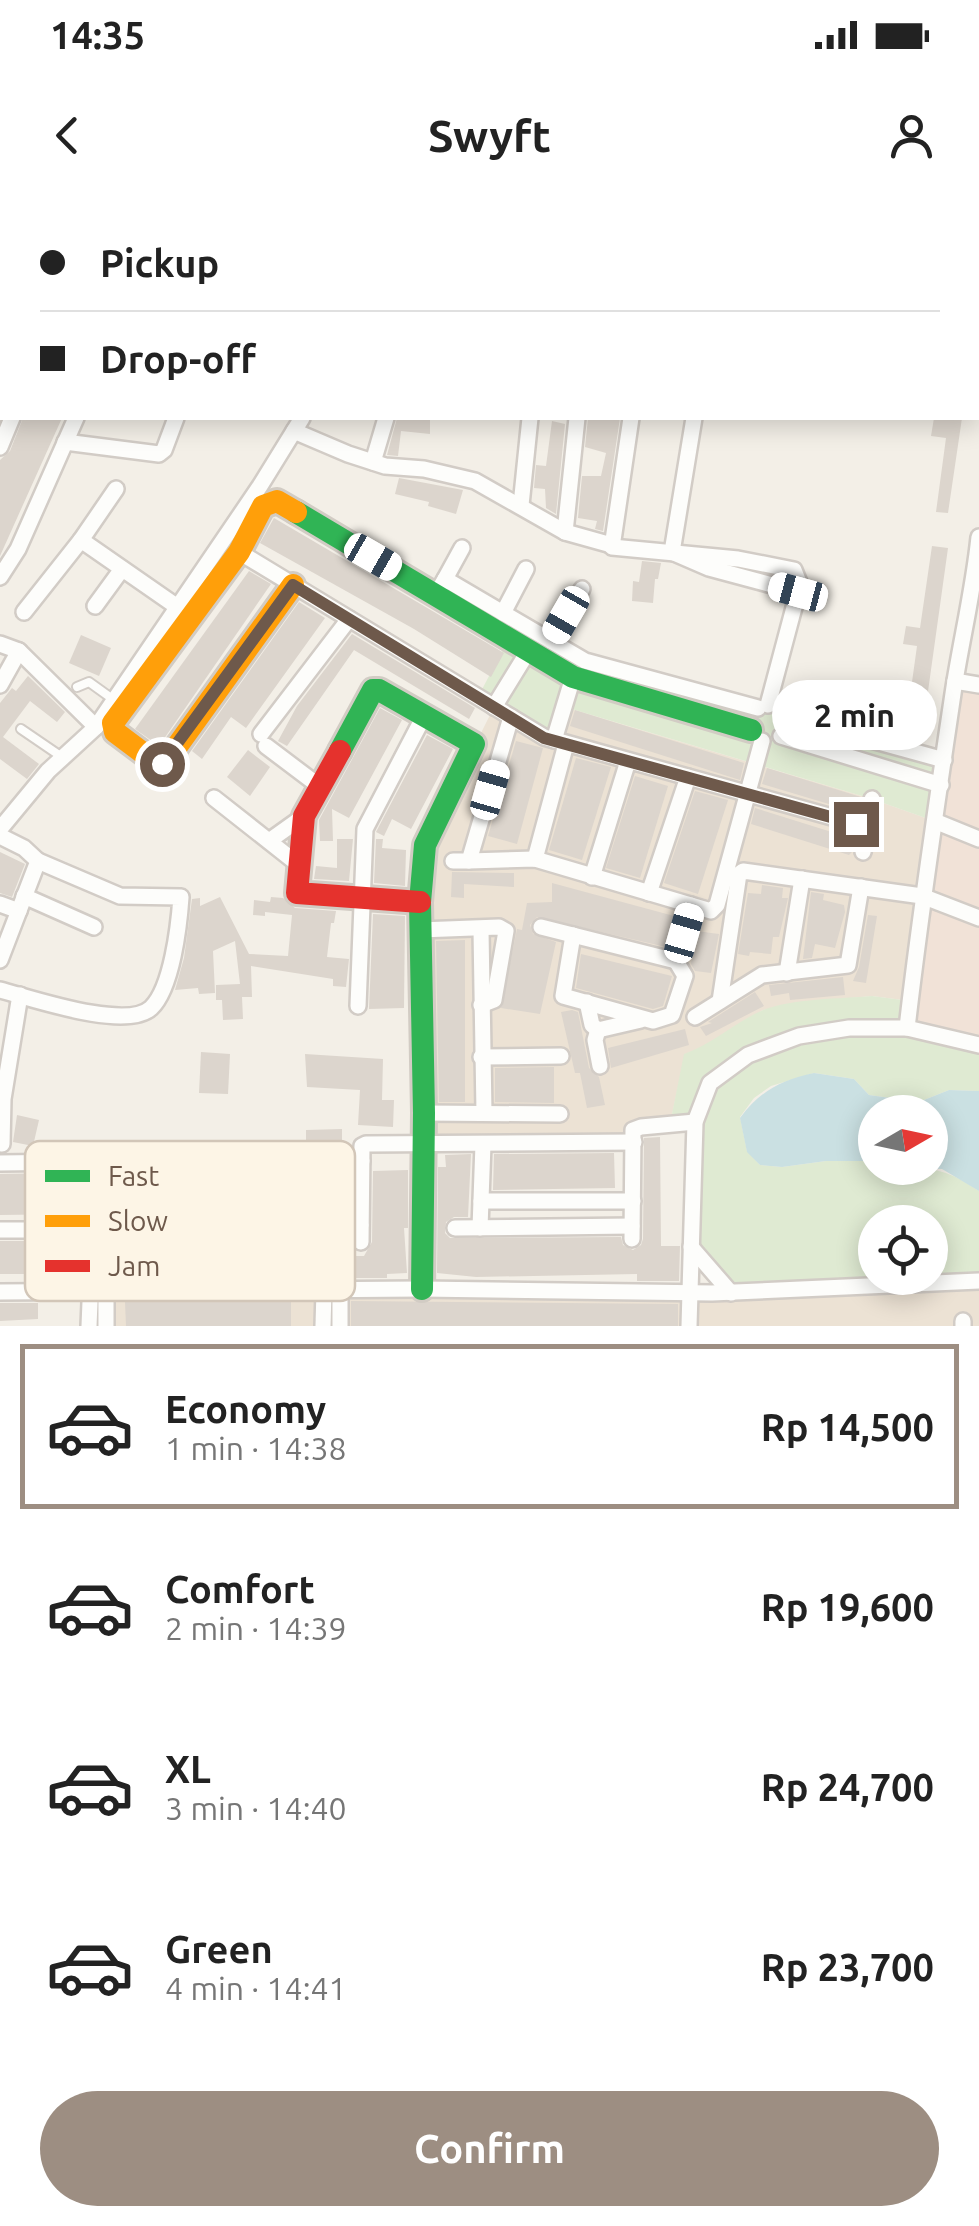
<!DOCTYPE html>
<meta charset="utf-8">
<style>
:root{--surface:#fff;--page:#f2f2f2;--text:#222;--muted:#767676;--line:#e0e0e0;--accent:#9d8e82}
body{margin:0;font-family:Ubuntu,sans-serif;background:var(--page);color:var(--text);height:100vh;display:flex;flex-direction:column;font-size:38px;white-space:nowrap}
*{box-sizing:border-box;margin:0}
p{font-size:32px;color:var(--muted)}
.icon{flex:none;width:55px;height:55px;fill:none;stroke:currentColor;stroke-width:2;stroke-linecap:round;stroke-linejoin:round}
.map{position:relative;height:1126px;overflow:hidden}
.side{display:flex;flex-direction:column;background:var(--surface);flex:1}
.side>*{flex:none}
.guide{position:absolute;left:0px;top:0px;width:980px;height:220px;box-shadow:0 5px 25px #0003;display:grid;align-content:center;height:220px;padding:0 40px;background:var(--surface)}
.needle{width:65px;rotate:81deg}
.buttons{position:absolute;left:858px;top:895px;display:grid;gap:20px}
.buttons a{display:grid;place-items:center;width:90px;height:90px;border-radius:50%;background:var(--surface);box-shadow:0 5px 25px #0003;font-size:50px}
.end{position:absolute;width:45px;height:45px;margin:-22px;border:12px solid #6e594b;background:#fff;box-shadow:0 0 0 5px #fff}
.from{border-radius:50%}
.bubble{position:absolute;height:70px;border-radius:35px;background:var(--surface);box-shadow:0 5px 25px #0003;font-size:32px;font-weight:700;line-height:70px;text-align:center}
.car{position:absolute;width:30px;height:60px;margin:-30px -15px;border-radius:12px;box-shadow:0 0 8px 2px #0007;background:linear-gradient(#fff 24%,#345 0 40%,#fff 0 76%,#345 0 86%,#fff 0)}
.guide b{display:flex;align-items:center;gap:35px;height:95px;font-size:38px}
.guide b+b{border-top:2px solid var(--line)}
.guide i{width:25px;height:25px;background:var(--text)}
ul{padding:18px 0 0;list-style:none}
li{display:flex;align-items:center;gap:30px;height:165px;margin:0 20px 15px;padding:0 20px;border:5px solid transparent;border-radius:0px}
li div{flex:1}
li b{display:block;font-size:38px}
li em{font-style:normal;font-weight:700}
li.selected{border-color:var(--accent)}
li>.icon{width:90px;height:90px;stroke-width:1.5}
.button{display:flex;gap:20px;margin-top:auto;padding:20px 40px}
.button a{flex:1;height:115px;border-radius:60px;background:var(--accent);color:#fff;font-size:40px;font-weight:700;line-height:115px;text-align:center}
.status{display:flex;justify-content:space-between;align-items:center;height:70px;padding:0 50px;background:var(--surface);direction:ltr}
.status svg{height:28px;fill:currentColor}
header{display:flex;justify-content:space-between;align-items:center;height:130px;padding:0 40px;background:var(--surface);font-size:45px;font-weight:700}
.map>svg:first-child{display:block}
.residential{fill:#ece2d4}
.commercial{fill:#f1e2d7}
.green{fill:#dfead2;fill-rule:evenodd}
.water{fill:#cae0e2}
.building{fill:#dcd5cd}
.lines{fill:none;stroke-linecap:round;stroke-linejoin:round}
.lane-casing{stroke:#d2ccc6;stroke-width:12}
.street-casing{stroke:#d2ccc6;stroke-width:20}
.fast-casing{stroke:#d2ccc4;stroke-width:28}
.slow-casing{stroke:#d2ccc4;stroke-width:28}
.jam-casing{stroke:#d2ccc4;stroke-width:28}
.lane{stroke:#fdfdfb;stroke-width:8}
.street{stroke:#fdfdfb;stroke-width:15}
.fast{stroke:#30b455;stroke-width:22}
.slow{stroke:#ff9f0a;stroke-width:22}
.jam{stroke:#e5322d;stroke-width:22}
.route{stroke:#6e594b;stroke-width:12}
.key{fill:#fdf5e6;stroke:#d2c6b8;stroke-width:2.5}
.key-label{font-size:28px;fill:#6e594b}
</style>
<div class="status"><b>14:35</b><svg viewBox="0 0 49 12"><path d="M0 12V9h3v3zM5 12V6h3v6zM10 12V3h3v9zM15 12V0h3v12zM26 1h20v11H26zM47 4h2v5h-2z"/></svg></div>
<header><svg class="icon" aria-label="back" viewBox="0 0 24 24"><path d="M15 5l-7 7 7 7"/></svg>Swyft<svg class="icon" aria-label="person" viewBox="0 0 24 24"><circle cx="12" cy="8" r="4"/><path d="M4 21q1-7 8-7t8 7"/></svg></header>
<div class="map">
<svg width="979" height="1126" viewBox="0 0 979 1126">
<rect width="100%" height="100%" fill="#f3efe7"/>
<g class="residential">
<path d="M494,507H564L872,599L937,622L910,801L872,796L817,801L763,810L704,847L685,854L670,924L637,927L634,942L424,945L425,645Z"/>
<path d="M979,1081V1126H106V1093L689,1094Z"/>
</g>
<path class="commercial" d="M955,481L979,485V845L907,828Z"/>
<g class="green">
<path d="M445,379L585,461L768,505L777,508L784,516L944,560L937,622L872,599L565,507L554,540L478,497L509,438L437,395Z"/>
<path d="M872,796L910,801L907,828L979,845V891L949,890L919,902L869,895L854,879L814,873L771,886L754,898L740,917L747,951L760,965L782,967L826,961H875V968C920,968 940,963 979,991V1081L731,1093L691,1047L694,922L670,924L684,854C713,844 734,823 761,811C791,798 840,799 872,796ZM875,1022H930V1078H875Z"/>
</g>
<path class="water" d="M814,873L854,879L869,895L919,902L949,890L979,891V991L942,969L925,968H930V912H875V961H826L782,967L760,965L747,952L740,918C760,891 781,880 814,873Z"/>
<g class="building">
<path d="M23,218H62L0,356V260L10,251Z"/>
<path d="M397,218H430V234L401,231L398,256L387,255Z"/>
<path d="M588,218H620L603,331L595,329L597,321L578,318L582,276H601L606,253L585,247Z"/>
<path d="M934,218H962L948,313L936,312L946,238L931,236Z"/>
<path d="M552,221L565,224L556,314L546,308L545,289L534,288L536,265L546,266Z"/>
<path d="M399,278L463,290L456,314L428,306L429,302L395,294Z"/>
<path d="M274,318L504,453L491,477L414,429L260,343Z"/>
<path d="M932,346L948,348L924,520L907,518L917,446L903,444L906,426L920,428Z"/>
<path d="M642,361L661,363L658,379H655L653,403L632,401L633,381L639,382Z"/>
<path d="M249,371L271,384L159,546L135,529Z"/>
<path d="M299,402L325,418L246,528L231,517L202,559L192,551Z"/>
<path d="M352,434L475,508L469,519L354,450L287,546L278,541L297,506Z"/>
<path d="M81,435L111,448L99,476L69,463Z"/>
<path d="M28,476L65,512L57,522L30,501L3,537L39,564L27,579L0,559V503L12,488L16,491Z"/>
<path d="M380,508L402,520L349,618L332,609L333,641H320L319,620Z"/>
<path d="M575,510L744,563L740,580L570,526Z"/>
<path d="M427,535L453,549L411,629L392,619L384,636L376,632Z"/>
<path d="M516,541L543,548L517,644L488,636Z"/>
<path d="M248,550L270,567L250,596L227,577Z"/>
<path d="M576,558L611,567L582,660L549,650Z"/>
<path d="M767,568L861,597L859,613L762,584Z"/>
<path d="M635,576L668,586L640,678L606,668Z"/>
<path d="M695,591L728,600L698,694L664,683Z"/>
<path d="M755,608L854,639L852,652L849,655L751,624Z"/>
<path d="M337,639H353L349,681L314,679L316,666L337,668Z"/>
<path d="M376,639H383L382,648L406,650L405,686L374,683Z"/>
<path d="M0,652L25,664L12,697L0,693Z"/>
<path d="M452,672L514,673V687L464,684V698L451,697Z"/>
<path d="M552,683L674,716L666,747L537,717L530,725L533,734L556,742L540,814L501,808L517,729L522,730L527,703L552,702Z"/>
<path d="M762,685L783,688L782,698H788L779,737H773L771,754L750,752L749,756L738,754L748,693L761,694Z"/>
<path d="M811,692L824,694L823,700L844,705L845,712L835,748L815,744L812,758L803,759Z"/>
<path d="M220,697L249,754L288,756L292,715L265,712V716L253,715L254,700L270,702L271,697L283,698L295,708L336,711L334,723H331L327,757L349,759L346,787L333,786V779L251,766L252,797H242L243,819L223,820L222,800H216V785L240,784L235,741L213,751L215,793L199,794L198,788L175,790L184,758L192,699L200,698V706Z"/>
<path d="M373,714L405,716L404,808L369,809Z"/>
<path d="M868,715L877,716L866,783L853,781L859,767Z"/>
<path d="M696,731L719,734L711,773L695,771L691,764Z"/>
<path d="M465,740V902H439L436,741Z"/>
<path d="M581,754L672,776L663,806L653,809L576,788Z"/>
<path d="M843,777L845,795L790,800L789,793L771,796L769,785Z"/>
<path d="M755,792L764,806L706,836L700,827L712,823L708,822Z"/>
<path d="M572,810L578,812L589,868L599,877L605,905L587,908L580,873H575L561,812Z"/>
<path d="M685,829L689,845L611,868L608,848Z"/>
<path d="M201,852L230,854L228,894L199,893Z"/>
<path d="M305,854L383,859L382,900H394L393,927L358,925L360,890L307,887Z"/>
<path d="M554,867V903L495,902V868Z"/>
<path d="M17,915L39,920L33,946L13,942Z"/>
<path d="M342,929V950L306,952V930Z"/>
<path d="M660,937L661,1046H680L679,1081H637V1074L476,1077L437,1073L438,967H446L445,955L471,954L468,1017H454L446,1022L445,1033L450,1038L621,1037L623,1045L633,1050L641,1045L643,1039L644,938Z"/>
<path d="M614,953L615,988L493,990L494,954Z"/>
<path d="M408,970V1028H404L407,1073L387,1074V1078H332V1074L188,1078L177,1077V1071H133V1054H144L143,1037L330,1035V1056H364L372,1042L373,971Z"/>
<path d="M64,973V995H76V1014L0,1015V974Z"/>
<rect x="0" y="1041" width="78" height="33"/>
<path d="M291,1101V1126H126L125,1102Z"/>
<path d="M351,1101L678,1104V1126H351Z"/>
<path d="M0,1103H38V1119L0,1121Z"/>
</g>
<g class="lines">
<defs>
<g id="lane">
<path d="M77,487L89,482L114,500"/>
<path d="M21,529L62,557"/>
<path d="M106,1093L109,1008L114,1001L205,968L224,975"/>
</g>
<g id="street">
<path d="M368,0L377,1"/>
<path d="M30,2L31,0"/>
<path d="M135,2V0"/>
<path d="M208,2L209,0"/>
<path d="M281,2L282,0"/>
<path d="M563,2V0"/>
<path d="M802,2V0"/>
<path d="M978,83H979"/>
<path d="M0,135H2"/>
<path d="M631,218L612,347L738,359L794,370L800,385L768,505"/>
<path d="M694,218L672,352L709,368L798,392"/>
<path d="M294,231L348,254L385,266L424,269L475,281L565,332L608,344"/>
<path d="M65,242L159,254L164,250L176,218"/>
<path d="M0,247L12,218"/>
<path d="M373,262L386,218"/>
<path d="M521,305L530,218"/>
<path d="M565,332L577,218"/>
<path d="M81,340L116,289"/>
<path d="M239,352L544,537L868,627L872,599"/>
<path d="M0,377L18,349L76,218"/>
<path d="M445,379L462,348"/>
<path d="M438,391L445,379L585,461L758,508"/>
<path d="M95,406L122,369"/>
<path d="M24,412L81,340L176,406"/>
<path d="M503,413L526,369"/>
<path d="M551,441L582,389"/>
<path d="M0,444L19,451L96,527"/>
<path d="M955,481L979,485"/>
<path d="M0,485L19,451"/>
<path d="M494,507L529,450"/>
<path d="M784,516L944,560"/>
<path d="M261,534L349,419"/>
<path d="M781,536L941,585"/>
<path d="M554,540L573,477"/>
<path d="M266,546L319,586"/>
<path d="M214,598L299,665"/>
<path d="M937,622L979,639"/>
<path d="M0,629L48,571L96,527L260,286L302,218"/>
<path d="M0,636L24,648L38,661L0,760"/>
<path d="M269,641L304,616"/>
<path d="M863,652L868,627"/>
<path d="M535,659L566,544"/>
<path d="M453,661H469L511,517"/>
<path d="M469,661L535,659L711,711L717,705L762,541"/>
<path d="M592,677L628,561"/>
<path d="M649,693L688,577"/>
<path d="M24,696L94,727"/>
<path d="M0,704L19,711"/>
<path d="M541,727L676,761L691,705"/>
<path d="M420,730L499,727L506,731L494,800L481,805"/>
<path d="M481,730L484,913"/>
<path d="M573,735L563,796L653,821L672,815L685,776L676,761"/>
<path d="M787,773L802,679"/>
<path d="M0,790C31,798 126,831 151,808C172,788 179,726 181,697L120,696L38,661"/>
<path d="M720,801L739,674L743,671L922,696L979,718"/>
<path d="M587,802L592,825L598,830L641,820"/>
<path d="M358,806L365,629L425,514"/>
<path d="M695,817L762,775L848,765L861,687"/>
<path d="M907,828C920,714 937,601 954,487C962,437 974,387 979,337"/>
<path d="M598,830L595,840L600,866"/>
<path d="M481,857L561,856"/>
<path d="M424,913L560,914"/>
<path d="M2,944L3,899L20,795"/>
<path d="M0,963L76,962L83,966L93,1030L89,1126"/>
<path d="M307,963L362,961"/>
<path d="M481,1001H633"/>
<path d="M455,1028L632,1026"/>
<path d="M480,1028L483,944"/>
<path d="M0,1030H93"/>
<path d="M632,1039L633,930L641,927L695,922"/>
<path d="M361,1042L362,946L366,944L634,942"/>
<path d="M691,1047L731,1093"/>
<path d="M119,1091L120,1025L121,1020L133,1014L361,1025"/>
<path d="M0,1092L422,1089L712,1093L979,1081"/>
<path d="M106,1093V1126"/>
<path d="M963,1121V1126"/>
<path d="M323,1126L324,1090"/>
<path d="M340,1126V1090"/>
<path d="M689,1126L695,922L710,883L748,855L799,836L849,828H907L979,845"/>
</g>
<g id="fast">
<path d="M296,312L573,477L751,530"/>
<path d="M340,551L373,490H379L474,544L425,645L420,702L424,913L422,1089"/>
</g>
<path id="slow" d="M293,385L165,563L159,565L115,532L113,523L239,352L263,306L277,301L296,312"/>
<path id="jam" d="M340,551L304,616L297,693L420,702"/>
</defs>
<use href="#lane" class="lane-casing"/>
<use href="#street" class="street-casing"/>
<use href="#fast" class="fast-casing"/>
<use href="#slow" class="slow-casing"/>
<use href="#jam" class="jam-casing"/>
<use href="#lane" class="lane"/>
<use href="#street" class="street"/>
<use href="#fast" class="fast"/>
<use href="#slow" class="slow"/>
<use href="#jam" class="jam"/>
</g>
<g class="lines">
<path class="route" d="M162,564L293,385L544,538L856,624"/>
</g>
<rect x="25" y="941" width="330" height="160" rx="15" class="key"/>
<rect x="45" y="970" width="45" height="12" fill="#30b455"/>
<rect x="45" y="1015" width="45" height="12" fill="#ff9f0a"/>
<rect x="45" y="1060" width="45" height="12" fill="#e5322d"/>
<g class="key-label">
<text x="108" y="986">Fast</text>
<text x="108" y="1031">Slow</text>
<text x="108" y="1076">Jam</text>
</g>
</svg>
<div class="buttons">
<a><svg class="needle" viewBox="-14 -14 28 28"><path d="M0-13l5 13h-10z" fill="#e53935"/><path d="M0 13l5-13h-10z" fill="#767676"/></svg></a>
<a><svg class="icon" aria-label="locate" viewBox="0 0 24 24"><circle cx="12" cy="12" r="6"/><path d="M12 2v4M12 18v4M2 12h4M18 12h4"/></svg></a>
</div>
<i class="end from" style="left:162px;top:564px"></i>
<i class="end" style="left:856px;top:624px"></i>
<div class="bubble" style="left:772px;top:480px;width:165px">2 min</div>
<i class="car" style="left:373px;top:357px;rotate:120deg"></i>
<i class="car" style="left:798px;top:392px;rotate:285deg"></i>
<i class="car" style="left:566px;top:415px;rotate:210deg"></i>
<i class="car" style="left:490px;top:590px;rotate:16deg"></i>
<i class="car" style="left:684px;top:733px;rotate:16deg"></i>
<div class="guide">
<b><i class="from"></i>Pickup</b>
<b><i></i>Drop-off</b>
</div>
</div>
<section class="side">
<ul>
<li class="selected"><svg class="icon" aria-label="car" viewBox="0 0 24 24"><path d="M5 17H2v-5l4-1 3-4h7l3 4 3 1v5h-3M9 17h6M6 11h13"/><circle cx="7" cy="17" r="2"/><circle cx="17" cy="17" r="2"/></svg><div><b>Economy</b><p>1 min · 14:38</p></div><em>Rp 14,500</em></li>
<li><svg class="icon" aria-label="car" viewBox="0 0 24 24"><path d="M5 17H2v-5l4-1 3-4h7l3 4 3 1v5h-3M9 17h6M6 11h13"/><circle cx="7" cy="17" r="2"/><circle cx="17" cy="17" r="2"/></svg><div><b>Comfort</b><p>2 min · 14:39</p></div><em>Rp 19,600</em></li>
<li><svg class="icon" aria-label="car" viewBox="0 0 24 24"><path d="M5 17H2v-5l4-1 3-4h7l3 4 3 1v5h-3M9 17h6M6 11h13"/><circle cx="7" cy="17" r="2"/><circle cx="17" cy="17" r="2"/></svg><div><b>XL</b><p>3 min · 14:40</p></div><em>Rp 24,700</em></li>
<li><svg class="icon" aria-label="car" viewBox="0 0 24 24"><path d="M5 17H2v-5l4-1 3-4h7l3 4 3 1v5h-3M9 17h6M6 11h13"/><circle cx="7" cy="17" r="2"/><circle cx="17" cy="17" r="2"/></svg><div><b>Green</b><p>4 min · 14:41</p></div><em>Rp 23,700</em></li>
</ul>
<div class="button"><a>Confirm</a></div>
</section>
